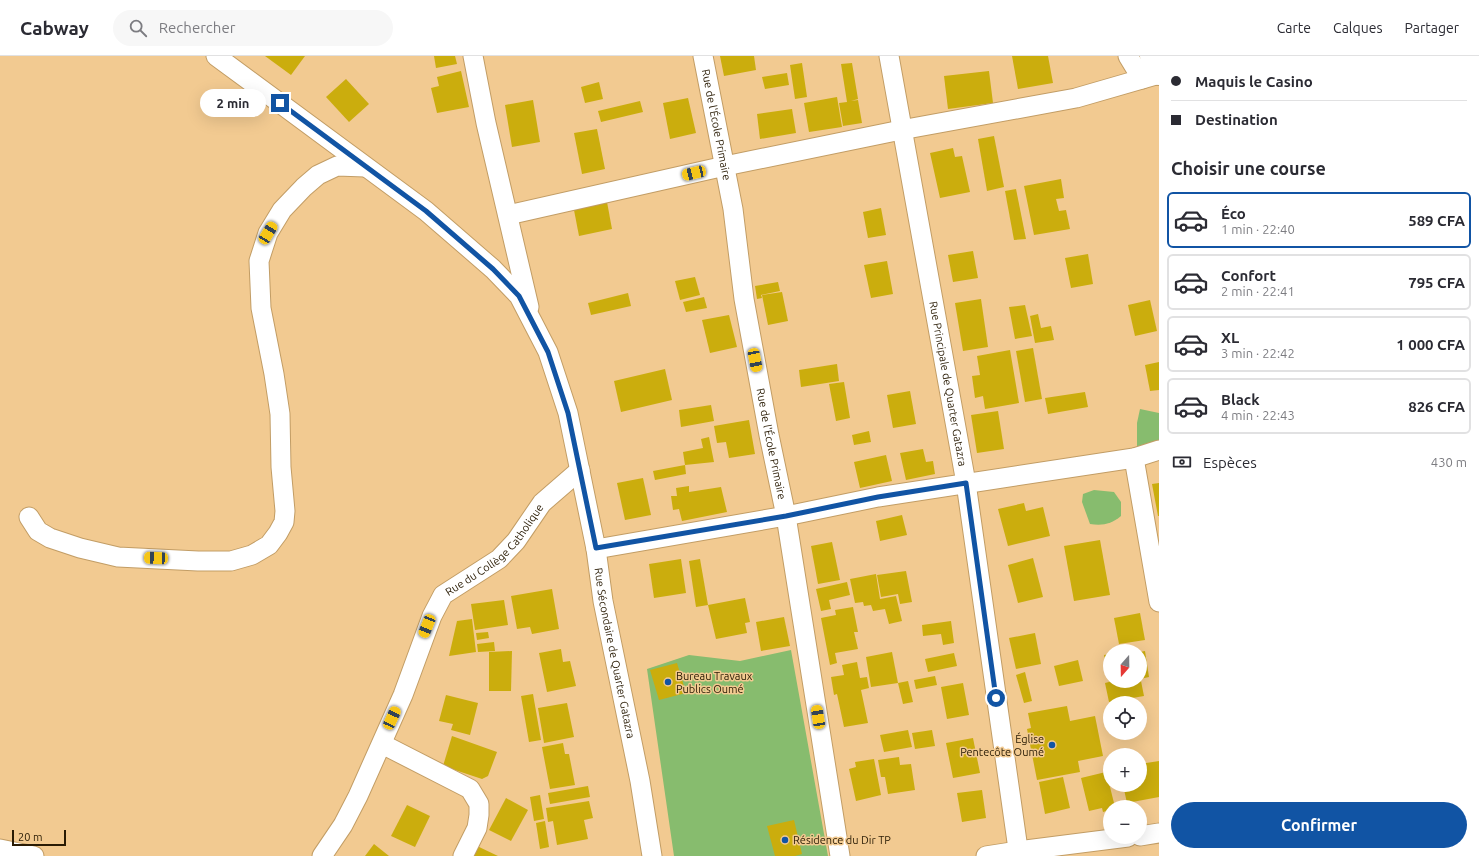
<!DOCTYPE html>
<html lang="fr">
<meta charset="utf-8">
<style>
:root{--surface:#fff;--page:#f7f7f7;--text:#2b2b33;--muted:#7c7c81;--line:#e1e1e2;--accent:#1154a4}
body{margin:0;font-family:Ubuntu,sans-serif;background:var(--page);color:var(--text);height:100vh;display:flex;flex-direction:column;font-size:15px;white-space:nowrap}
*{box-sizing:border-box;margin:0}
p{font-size:13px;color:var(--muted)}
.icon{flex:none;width:22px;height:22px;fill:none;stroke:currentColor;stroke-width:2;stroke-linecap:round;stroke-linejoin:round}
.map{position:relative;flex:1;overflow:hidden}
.sheet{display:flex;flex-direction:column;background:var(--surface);width:320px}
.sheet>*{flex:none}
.top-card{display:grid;align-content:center;height:88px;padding:0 12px;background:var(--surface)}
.needle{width:26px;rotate:200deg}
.tools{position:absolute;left:1103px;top:588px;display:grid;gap:8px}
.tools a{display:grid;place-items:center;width:44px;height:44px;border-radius:50%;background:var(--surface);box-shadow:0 4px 16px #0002;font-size:20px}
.scale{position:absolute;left:12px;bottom:10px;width:54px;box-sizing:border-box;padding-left:4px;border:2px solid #291b04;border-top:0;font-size:11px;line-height:14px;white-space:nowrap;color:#291b04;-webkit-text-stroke:3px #f2ca91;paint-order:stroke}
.end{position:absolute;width:18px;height:18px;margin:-9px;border:5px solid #1154a4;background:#fff;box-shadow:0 0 0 2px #fff}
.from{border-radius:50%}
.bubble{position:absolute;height:28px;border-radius:14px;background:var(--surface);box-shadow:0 4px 16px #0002;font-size:13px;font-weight:700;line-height:28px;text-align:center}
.car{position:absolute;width:12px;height:24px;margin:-12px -6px;border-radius:5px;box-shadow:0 0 3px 1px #0007;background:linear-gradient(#f5c518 24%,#345 0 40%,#f5c518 0 76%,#345 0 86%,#f5c518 0)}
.top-card b{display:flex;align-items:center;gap:14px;height:38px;font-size:15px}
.top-card b+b{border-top:1px solid var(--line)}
.top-card i{width:10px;height:10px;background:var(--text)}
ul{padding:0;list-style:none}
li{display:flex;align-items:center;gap:12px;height:56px;margin:0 8px 6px;padding:0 4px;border:2px solid var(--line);border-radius:6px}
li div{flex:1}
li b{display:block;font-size:15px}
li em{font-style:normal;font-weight:700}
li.selected{border-color:var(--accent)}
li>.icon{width:36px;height:36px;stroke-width:1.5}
h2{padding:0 12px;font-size:18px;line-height:48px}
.pay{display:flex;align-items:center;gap:10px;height:44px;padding:0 12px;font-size:15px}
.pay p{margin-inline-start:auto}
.cta{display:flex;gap:8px;margin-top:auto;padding:8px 12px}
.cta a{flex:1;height:46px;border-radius:24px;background:var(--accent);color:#fff;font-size:16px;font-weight:700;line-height:46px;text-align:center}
header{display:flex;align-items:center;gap:24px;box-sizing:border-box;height:56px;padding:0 20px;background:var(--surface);border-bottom:1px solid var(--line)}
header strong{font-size:19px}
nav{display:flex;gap:22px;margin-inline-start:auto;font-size:14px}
.search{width:280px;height:36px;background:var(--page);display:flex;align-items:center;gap:10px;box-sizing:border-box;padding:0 14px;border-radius:22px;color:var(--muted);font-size:15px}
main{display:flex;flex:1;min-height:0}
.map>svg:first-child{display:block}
.green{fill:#87bc6e}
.building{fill:#cbad0d}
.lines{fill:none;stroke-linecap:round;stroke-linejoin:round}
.minor-casing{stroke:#c29d65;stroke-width:21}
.secondary-casing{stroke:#c29d65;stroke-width:24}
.minor{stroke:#fff;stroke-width:19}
.secondary{stroke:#fff;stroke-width:22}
.route{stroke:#1154a4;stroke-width:5}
.poi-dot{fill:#1154a4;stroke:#f2ca91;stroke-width:1.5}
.labels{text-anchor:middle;stroke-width:3;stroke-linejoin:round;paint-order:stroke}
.street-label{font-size:11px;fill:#291b04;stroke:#f2ca91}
.poi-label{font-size:11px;fill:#291b04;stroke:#f2ca91;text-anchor:start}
</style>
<header>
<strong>Cabway</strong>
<div class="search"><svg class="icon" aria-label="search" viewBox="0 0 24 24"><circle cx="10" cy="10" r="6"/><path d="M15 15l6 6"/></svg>Rechercher</div>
<nav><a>Carte</a><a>Calques</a><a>Partager</a></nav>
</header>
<main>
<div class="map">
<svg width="1159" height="800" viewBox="0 0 1159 800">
<rect width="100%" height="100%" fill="#f2ca91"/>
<g class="green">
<path d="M1140,353L1159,357V394L1142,395L1137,390V367Z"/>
<path d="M1094,434L1114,436L1121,446V460C1111,468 1103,470 1090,468L1082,446L1083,438Z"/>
<path d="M791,594L828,800H674L647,613L689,599L740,605Z"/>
</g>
<g class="building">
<path d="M265,0H305L291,19Z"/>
<path d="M434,0H455L457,8L436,12Z"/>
<path d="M720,0H754L756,14L724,20Z"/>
<path d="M1012,0H1048L1053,27L1018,33Z"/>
<path d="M802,7L807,41L795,43L790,9Z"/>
<path d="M852,7L858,43L851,45L858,44L862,67L843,70L839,47L847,46L841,8Z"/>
<path d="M461,15L469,51L437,57L431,32L439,30L437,21Z"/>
<path d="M989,15L993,47L948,53L944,20Z"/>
<path d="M787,17L789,29L765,33L762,21Z"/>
<path d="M346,23L369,48L349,66L326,41Z"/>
<path d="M599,26L603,43L585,47L581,31Z"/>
<path d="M837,41L842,71L809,76L804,47Z"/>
<path d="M688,42L696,77L670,83L663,47Z"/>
<path d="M533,44L540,86L512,91L505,49Z"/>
<path d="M640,45L643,56L601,66L598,55Z"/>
<path d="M792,53L796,77L760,83L757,58Z"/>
<path d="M597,73L605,113L582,118L574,77Z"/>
<path d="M994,80L1004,131L987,135L978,83Z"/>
<path d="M953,92L955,101L962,100L970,136L940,142L930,97Z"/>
<path d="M1061,123L1064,142L1056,143L1059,155L1066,154L1070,173L1034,179L1024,130Z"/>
<path d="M1016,133L1026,183L1014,184L1005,135Z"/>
<path d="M607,146L612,173L579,180L574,154Z"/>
<path d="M881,152L886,179L868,182L863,156Z"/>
<path d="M973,195L978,222L953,226L948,199Z"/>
<path d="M1088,198L1093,228L1071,232L1065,202Z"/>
<path d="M887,205L893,238L871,242L864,209Z"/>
<path d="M695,221L700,239L680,244L675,225Z"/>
<path d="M778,226L780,235L761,239L762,242L757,243L755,230Z"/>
<path d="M782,236L788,265L768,269L762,239Z"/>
<path d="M628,237L631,250L591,259L588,247Z"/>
<path d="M704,241L707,252L686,256L683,246Z"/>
<path d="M981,243L988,291L963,295L955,247Z"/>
<path d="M1150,244L1157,275L1135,280L1128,249Z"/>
<path d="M1025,249L1032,280L1015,283L1009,251Z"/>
<path d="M1038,258L1041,272L1051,270L1054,284L1035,287L1030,260Z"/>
<path d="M729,259L737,291L710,297L702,264Z"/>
<path d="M1033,292L1042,343L1025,346L1016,295Z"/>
<path d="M1010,294L1019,347L985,353L983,340L975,342L972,320L980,319L977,300Z"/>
<path d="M1159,306V334L1150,335L1145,309Z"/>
<path d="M837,308L839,325L801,331L799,314Z"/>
<path d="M665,313L672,344L621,356L614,325Z"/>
<path d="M844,326L850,362L836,365L829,328Z"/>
<path d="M910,335L916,368L893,372L887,339Z"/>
<path d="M1085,336L1088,351L1048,358L1045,342Z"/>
<path d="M711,349L714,365L681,371L679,354Z"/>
<path d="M998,355L1004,393L977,397L971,359Z"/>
<path d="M749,364L755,398L729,402L726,386L717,387L714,370Z"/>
<path d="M869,375L871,386L854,389L852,379Z"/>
<path d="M709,381L714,406L685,409L683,396L703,392L701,383Z"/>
<path d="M923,393L926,406L933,405L935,418L906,424L900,397Z"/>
<path d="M886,399L892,425L860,432L854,406Z"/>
<path d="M685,409L686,418L655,424L653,415Z"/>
<path d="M643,422L651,459L625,464L617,427Z"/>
<path d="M1159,427V460H1158L1152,428Z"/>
<path d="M689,430V436L721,431L727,456L682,465L679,453L673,454L671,440H677L676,432Z"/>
<path d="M1024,447L1026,455L1043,451L1050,480L1008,490L998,453Z"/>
<path d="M902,459L907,479L880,485L876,465Z"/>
<path d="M1100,484L1110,539L1074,545L1064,490Z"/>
<path d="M832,486L840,524L818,528L811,490Z"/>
<path d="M1033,502L1043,541L1018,547L1008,509Z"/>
<path d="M681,503L686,537L654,542L649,508Z"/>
<path d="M700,503L708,549L696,551L689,505Z"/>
<path d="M906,515L912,546L900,548L898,538L881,541L877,519Z"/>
<path d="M876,518L880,543L896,540L902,565L889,568L885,553L873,555L871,549L864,550L863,546L855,547L850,523Z"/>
<path d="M847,526L850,539L829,544L831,553L821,555L816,533Z"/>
<path d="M552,533L559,573L532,578L530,571L517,573L511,540Z"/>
<path d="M745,542L750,566L745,567L747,577L716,583L708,549Z"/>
<path d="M504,544L508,569L475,574L471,548Z"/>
<path d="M853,551L858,576H854L858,593L835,597L837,607L830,609L821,562L836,559L835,554Z"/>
<path d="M1140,557L1145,584L1119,588L1114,562Z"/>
<path d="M784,561L790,590L761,595L756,566Z"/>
<path d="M472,563L476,596L449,600L457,565Z"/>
<path d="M951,565L954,587L943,589L941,578L923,580L922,569Z"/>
<path d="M488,576L489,582L477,584L476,577Z"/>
<path d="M1035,577L1041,608L1016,613L1009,582Z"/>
<path d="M494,586L495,595L478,596L477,588Z"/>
<path d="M561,593L563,606L570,605L576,630L547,636L539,597Z"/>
<path d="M512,595L511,635H489V596Z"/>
<path d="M1145,595L1149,621L1140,623V596Z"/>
<path d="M892,596L898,627L871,631L866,601Z"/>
<path d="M954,597L957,610L928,616L925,603Z"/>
<path d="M1110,598V625H1141L1144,640L1109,646L1105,627L1109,626L1104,599Z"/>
<path d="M1078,604L1083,625L1059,630L1054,610Z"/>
<path d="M857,606L860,622L867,621L869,632L861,634L868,667L844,671L837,638L834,639L831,621L844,619L842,609Z"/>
<path d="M677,607L686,637L659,644L650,614Z"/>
<path d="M1025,616L1032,645L1024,647L1016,619Z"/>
<path d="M935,620L937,629L916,633L914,624Z"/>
<path d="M908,625L913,646L903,648L898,627Z"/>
<path d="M963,627L969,659L947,663L941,631Z"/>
<path d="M533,638L541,684L529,686L521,640Z"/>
<path d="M446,639L478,647L470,679L451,674L453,668L439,665Z"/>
<path d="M567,647L574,681L544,687L538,652Z"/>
<path d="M1067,650L1070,665L1095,660L1103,700L1078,705L1080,716L1037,724L1027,673L1031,672L1028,657Z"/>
<path d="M908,674L912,691L884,696L880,679Z"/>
<path d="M932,674L935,690L915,693L912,677Z"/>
<path d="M452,680L497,696L488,720L482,723L443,710Z"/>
<path d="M973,682L980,717L953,722L946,687Z"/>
<path d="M563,687L565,698H569L575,729L550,733L542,691Z"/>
<path d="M899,701L900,709L911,708L915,734L888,738L885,721H881L878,704Z"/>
<path d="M874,703L881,739L856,745L849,713L856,711L855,706Z"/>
<path d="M1159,705V741L1127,747L1123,729H1140V708Z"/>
<path d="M1110,715V723H1108L1115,751H1110V754L1103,756L1102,752L1089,755L1081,722Z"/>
<path d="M1063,721L1070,752L1045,758L1039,726Z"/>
<path d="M588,730L590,741L550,748L548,737Z"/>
<path d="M982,734L986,762L962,766L957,737Z"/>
<path d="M540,739L544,763L534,765L530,741Z"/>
<path d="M506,742L528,754L511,785L489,774Z"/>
<path d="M589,745L593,762L584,764L588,783L557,789L553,765L548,766L546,752Z"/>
<path d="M407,749L430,760L415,791L391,780Z"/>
<path d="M794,764L802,798L795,800H775L767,770Z"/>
<path d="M545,765L549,791L540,793L536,767Z"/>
<path d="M374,788L389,800H365Z"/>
<path d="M477,790L498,800H472Z"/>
</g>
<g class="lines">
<defs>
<g id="minor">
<path id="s1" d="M216,0L426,155L493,213L519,240L548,296L568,357L596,493L603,545L640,725L652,800"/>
<path d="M473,0L486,67L529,251"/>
<path id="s2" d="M703,0L733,153L744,243L769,379L786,460L840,800"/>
<path id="s3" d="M889,0L966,427L1019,800"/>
<path d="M1128,0L1142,23"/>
<path d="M508,159L725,110L901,74L1076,42L1159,18"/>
<path d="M1134,402L1159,546"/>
<path d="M29,461L38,475L50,482L80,492L118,501L198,505H231L252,499L269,489L278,477L284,466L285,455L281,411L280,358L274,318L261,252L259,205L268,177L282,154L304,131L318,119L337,110L365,111"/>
<path d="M596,493L786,460L878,441L1134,402L1159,394"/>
<path d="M382,688L470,733L479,748V759L477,772L463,800"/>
<path d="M1140,780L1159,777"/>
<path d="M0,793L34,800"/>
<path id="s4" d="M322,800L343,769L358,740L403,639L432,560L443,539L499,503L516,485L542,447L580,414"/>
<path d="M986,800L1018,795L1128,781"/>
</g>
<path id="secondary" d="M1151,0L1159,18"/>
</defs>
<use href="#minor" class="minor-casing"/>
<use href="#secondary" class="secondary-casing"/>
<use href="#minor" class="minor"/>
<use href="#secondary" class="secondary"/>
</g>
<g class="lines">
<path class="route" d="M280,47L426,155L493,213L519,240L548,296L568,357L596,492L786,460L878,441L966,427L996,642"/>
</g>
<g class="poi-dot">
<circle cx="668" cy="626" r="4"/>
<circle cx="1052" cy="689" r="4"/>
<circle cx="785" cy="784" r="4"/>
</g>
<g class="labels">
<g class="street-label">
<text dy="4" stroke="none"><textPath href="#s2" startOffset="70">Rue de l'École Primaire</textPath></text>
<text dy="4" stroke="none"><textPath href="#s3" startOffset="333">Rue Principale de Quarter Gatazra</textPath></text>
<text dy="4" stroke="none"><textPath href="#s2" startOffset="394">Rue de l'École Primaire</textPath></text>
<text dy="4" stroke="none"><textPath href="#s4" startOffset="358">Rue du Collège Catholique</textPath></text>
<text dy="4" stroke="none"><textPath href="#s1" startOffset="759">Rue Sécondaire de Quarter Gatazra</textPath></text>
</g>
<g class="poi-label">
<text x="676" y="624">Bureau Travaux<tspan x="676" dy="13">Publics Oumé</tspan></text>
<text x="1044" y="687" text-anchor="end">Église<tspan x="1044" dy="13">Pentecôte Oumé</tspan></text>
<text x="793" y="788">Résidence du Dir TP</text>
</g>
</g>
</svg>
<div class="tools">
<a><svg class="needle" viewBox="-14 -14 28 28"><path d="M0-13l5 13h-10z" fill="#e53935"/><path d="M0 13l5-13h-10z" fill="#7c7c81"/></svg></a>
<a><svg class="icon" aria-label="locate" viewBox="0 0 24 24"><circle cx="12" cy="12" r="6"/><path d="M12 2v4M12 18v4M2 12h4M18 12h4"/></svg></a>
<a>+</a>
<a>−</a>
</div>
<div class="scale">20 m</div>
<i class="end from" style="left:996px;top:642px"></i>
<i class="end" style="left:280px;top:47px"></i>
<div class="bubble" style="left:200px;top:33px;width:66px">2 min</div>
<i class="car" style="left:694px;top:117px;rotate:257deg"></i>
<i class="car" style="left:268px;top:177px;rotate:31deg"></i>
<i class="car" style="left:755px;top:304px;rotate:169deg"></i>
<i class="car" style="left:156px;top:502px;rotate:272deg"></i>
<i class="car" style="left:427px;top:570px;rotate:202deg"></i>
<i class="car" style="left:818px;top:661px;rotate:351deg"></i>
<i class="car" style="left:392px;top:662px;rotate:25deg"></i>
</div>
<section class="sheet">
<div class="top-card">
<b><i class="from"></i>Maquis le Casino</b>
<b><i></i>Destination</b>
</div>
<h2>Choisir une course</h2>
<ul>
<li class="selected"><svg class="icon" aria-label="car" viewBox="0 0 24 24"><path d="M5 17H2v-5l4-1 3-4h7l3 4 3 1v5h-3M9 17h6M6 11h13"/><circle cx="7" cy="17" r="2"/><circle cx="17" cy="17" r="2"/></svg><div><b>Éco</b><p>1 min · 22:40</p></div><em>589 CFA</em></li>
<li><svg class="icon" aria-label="car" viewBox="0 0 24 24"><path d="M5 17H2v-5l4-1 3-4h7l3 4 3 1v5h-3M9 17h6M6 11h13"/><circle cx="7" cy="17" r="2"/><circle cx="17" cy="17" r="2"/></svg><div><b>Confort</b><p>2 min · 22:41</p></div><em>795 CFA</em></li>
<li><svg class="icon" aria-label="car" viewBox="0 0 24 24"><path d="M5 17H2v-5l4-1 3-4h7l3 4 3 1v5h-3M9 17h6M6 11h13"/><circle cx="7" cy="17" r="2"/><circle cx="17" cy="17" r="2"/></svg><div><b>XL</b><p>3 min · 22:42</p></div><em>1 000 CFA</em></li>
<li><svg class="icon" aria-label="car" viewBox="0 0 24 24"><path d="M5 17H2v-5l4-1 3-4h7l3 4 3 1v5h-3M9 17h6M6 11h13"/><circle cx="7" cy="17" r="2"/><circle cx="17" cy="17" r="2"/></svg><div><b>Black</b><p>4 min · 22:43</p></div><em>826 CFA</em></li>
</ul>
<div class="pay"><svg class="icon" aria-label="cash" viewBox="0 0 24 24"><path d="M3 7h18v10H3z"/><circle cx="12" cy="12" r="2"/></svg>Espèces<p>430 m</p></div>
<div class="cta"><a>Confirmer</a></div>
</section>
</main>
